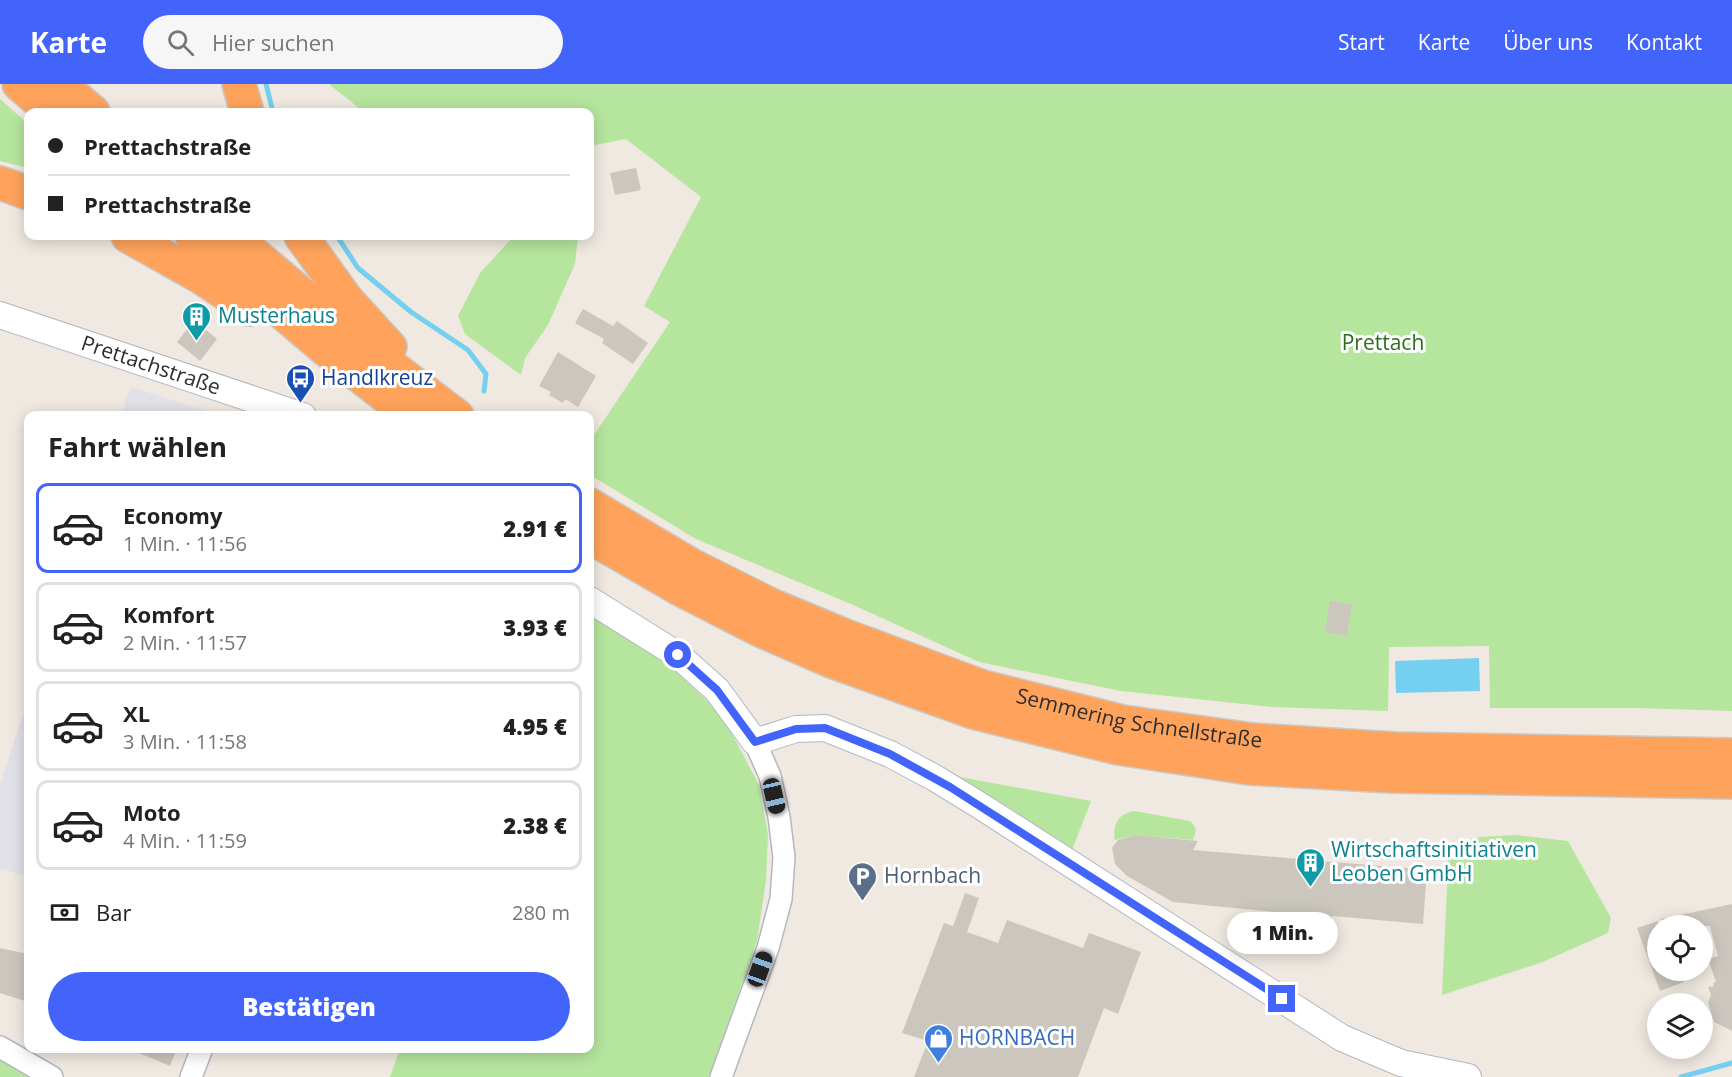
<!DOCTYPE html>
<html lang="de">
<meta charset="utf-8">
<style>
:root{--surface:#fff;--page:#f6f6f6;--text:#222;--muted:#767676;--line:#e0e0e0;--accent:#4264fb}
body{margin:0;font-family:"Open Sans",sans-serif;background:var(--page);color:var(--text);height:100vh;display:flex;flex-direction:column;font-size:22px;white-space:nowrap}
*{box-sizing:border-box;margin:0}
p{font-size:20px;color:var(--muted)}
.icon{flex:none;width:33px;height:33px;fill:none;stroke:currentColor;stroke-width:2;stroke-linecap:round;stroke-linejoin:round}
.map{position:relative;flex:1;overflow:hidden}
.drawer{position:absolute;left:24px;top:327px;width:570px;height:642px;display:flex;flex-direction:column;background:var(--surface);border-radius:12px;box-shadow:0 3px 15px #0003}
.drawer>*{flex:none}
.top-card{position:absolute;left:24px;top:24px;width:570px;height:132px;border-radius:12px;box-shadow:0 3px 15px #0003;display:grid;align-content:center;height:132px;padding:0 24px;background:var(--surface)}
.tools{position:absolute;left:1647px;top:831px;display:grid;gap:12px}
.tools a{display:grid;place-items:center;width:66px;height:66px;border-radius:50%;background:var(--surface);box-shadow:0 3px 15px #0003;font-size:30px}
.end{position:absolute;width:27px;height:27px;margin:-14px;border:8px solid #4264fb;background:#fff;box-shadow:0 0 0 3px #fff}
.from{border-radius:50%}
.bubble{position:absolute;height:42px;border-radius:21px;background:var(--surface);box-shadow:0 3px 15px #0003;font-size:20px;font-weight:800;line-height:42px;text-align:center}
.car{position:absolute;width:18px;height:36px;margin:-18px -9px;border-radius:8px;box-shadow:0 0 4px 2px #0007;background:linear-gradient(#222 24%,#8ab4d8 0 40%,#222 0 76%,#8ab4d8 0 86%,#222 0)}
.top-card b{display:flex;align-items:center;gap:21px;height:57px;font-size:22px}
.top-card b+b{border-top:2px solid var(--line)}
.top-card i{width:15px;height:15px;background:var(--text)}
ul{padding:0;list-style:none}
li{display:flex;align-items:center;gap:18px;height:90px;margin:0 12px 9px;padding:0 12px;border:3px solid var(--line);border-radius:12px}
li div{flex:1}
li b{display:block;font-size:22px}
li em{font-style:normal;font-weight:800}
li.active{border-color:var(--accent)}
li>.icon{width:54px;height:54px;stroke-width:1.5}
h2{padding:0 24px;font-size:27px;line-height:72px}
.pay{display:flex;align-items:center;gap:15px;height:66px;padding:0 24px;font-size:22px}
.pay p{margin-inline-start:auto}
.button{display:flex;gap:12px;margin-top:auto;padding:12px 24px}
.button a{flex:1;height:69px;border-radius:36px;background:var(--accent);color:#fff;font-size:24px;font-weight:800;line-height:69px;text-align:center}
header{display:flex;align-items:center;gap:36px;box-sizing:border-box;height:84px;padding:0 30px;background:var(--accent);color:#fff}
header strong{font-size:28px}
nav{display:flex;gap:33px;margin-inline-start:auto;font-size:21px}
.search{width:420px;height:54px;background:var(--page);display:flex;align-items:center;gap:15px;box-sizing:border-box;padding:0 21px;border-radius:33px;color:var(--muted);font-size:22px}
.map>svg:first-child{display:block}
.industrial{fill:#e3e1e8}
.green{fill:#b6e59e}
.water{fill:#75cff0}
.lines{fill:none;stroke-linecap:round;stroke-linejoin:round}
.stream{stroke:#75cff0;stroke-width:5}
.building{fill:#cbc7bf}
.minor-casing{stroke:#b4b7c1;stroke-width:24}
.tertiary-casing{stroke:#b4b7c1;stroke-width:28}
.motorway-casing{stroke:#c9c9c9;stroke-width:36}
.minor{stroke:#fff;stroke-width:21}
.tertiary{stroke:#fff;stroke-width:26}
.motorway{stroke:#ffa35c;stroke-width:33}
.route{stroke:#4264fb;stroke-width:8}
.labels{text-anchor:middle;stroke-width:6;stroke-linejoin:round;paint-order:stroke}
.culture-label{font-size:21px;fill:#0d838f;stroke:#fff;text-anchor:start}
.park-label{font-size:21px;fill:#2c6e1b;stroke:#fff}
.street-label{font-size:21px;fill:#2e2e2e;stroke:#fff}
.transit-label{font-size:21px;fill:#164399;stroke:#fff;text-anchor:start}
.service-label{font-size:21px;fill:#4e5e75;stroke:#fff;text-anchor:start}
.shop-label{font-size:21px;fill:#366cbe;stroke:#fff;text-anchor:start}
</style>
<header>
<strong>Karte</strong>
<div class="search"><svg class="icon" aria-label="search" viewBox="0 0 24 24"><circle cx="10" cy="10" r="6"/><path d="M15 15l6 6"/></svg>Hier suchen</div>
<nav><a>Start</a><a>Karte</a><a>Über uns</a><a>Kontakt</a></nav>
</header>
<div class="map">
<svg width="1732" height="993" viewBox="0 0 1732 993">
<rect width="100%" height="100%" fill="#efe9e1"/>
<g class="industrial">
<path d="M131,303L219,331H121Z"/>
<path d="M28,615V792L0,785V701Z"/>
</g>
<g class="green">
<path d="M329,0H1732V627L1637,624H1490L1489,562L1389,563L1388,627L1273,623L1121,607L979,578L851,520L696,455L590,391V357L670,238L644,222L701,113L626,55L590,62V28H362L354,20Z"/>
<path d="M0,15L28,40V84L0,77Z"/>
<path d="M514,152H578L575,180L548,241L525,274L521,291L465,250L458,232L480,189Z"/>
<path d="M590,528L657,570L722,631L759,701L768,751L766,796L757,857L709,993H390L400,965L590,964Z"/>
<path d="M960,693L1091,717L1072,766L957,697Z"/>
<path d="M1134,727L1190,737C1198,744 1196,748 1193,756L1135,751L1115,756C1112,741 1119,729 1134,727Z"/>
<path d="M1516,751L1568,757L1611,834L1608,849L1540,879L1442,911L1449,761L1481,753Z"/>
<path d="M0,972L36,993H0Z"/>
</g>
<path class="water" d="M1479,574L1480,607L1396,609L1395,577Z"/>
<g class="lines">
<g class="stream">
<path d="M266,0L273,28"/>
<path d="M337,152L358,184L411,228L468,266L486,290L484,307"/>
<path d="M1681,993L1732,979"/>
</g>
</g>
<g class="building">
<path d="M636,84L641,106L615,111L610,89Z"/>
<path d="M583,225L613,242L617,237L648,259L633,280L602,259L604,255L575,239Z"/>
<path d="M194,236L217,255L200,277L177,258Z"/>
<path d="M558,268L596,292L578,323L565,315L563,319L549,311L551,308L539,302Z"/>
<path d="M1330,517L1352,520L1347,552L1325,548Z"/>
<path d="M1135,751L1198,757L1193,766L1427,786L1423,840L1332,832L1331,839L1303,836L1304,831L1173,818L1127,792L1115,780L1112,764L1118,756Z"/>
<path d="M965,809L979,814L967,848L998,859L1007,836L1083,864L1089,849L1141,868L1118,930L1104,924L1078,993H914L928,957L902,949L944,839L953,842Z"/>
<path d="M1732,820V947L1714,938L1708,918L1711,911L1708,903L1714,902L1713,899L1716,898L1708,875L1718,872L1710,842H1662L1661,835Z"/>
<path d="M1658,837V886H1680L1684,898L1660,907L1637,844Z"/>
<path d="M0,864L28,870V918L0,909Z"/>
<path d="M127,964H177L170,982Z"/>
</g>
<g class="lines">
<defs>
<g id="minor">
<path d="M0,963L52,993"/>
<path d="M191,993L202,964"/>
<path d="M721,993L768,864L781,815L784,773L779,733L770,692L755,658"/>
</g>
<g id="tertiary">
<path id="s1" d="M0,231L303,332"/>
<path d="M590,516L678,571L717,606L755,658L796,645L825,644L890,670L935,694L979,721L1342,954L1401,979L1468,993"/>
</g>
<g id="motorway">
<path d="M19,0L52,28"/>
<path d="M60,0L93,28"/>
<path d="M239,0L247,28"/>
<path d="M0,99L28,109"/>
<path d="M128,152L199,192L249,225"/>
<path d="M192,152L325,265L411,332"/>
<path d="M233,152L349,250L457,332"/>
<path d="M301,152L347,216L390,263"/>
<path id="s2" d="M590,421L691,481L773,522L843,551L983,603L1123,638L1253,656L1394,665L1732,671"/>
<path d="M590,453L678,504L760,546L831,577L973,628L1118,664L1249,684L1392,692L1732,698"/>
</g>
</defs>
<use href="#minor" class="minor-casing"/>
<use href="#tertiary" class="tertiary-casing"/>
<use href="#motorway" class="motorway-casing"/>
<use href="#minor" class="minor"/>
<use href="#tertiary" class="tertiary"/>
<use href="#motorway" class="motorway"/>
</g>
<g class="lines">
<path class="route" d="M678,571L717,606L755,658L796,645L825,644L890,670L950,703L1282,915"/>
</g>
<defs>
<symbol id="building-pin" viewBox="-11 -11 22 30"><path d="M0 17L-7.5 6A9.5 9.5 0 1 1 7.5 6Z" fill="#0f9aa8" stroke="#fff"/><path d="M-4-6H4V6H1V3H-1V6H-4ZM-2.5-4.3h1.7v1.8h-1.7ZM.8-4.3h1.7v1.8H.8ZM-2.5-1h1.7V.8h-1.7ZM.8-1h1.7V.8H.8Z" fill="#fff"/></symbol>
<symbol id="bus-pin" viewBox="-11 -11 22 30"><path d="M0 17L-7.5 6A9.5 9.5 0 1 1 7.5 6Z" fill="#1a4fb4" stroke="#fff"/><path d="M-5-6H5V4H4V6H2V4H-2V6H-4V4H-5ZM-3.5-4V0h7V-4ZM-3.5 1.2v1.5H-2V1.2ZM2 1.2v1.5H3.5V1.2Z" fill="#fff"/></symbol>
<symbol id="parking-pin" viewBox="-11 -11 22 30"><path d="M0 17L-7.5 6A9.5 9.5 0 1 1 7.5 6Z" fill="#5c6f8a" stroke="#fff"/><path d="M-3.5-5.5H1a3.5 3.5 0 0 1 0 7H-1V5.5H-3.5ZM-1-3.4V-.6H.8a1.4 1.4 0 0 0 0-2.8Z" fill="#fff"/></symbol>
<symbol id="shop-pin" viewBox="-11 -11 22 30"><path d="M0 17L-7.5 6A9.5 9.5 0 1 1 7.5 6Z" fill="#3f7fe0" stroke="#fff"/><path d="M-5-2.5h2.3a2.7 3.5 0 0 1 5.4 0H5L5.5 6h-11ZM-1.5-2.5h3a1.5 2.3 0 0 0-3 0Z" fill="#fff"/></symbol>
</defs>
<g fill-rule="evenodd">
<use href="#building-pin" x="180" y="216" width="33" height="45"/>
<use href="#bus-pin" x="284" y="278" width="33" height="45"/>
<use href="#building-pin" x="1294" y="762" width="33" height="45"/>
<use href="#parking-pin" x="846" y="776" width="33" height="45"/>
<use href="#shop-pin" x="922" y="938" width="33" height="45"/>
</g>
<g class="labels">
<g class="culture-label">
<text x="218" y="239">Musterhaus</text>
<text x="1331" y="773">Wirtschaftsinitiativen<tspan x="1331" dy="24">Leoben GmbH</tspan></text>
</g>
<g class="park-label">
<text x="1383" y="266">Prettach</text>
</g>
<g class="street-label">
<text dy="7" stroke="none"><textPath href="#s1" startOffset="159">Prettachstraße</textPath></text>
<text dy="7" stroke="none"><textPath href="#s2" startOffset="594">Semmering Schnellstraße</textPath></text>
</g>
<g class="transit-label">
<text x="321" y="301">Handlkreuz</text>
</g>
<g class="service-label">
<text x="884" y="799">Hornbach</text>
</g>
<g class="shop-label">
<text x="959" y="961">HORNBACH</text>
</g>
</g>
</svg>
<div class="tools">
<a><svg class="icon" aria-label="locate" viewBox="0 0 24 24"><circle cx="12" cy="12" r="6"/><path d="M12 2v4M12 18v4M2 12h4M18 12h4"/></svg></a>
<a><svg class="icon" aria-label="layers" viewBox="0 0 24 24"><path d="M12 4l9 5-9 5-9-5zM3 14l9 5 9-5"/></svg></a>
</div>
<i class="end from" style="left:678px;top:571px"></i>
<i class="end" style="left:1282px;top:915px"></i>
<div class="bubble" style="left:1227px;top:828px;width:111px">1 Min.</div>
<i class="car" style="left:774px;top:712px;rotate:167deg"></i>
<i class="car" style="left:760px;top:885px;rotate:20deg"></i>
<div class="top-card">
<b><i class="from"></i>Prettachstraße</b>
<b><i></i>Prettachstraße</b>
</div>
<section class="drawer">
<h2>Fahrt wählen</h2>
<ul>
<li class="active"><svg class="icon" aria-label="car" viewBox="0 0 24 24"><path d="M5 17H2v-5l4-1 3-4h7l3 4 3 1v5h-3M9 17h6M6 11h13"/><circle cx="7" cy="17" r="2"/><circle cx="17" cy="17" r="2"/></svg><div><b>Economy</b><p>1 Min. · 11:56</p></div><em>2.91 €</em></li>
<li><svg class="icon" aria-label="car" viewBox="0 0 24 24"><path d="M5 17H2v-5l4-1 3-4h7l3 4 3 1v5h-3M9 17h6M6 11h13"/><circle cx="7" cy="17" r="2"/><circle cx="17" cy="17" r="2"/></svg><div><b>Komfort</b><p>2 Min. · 11:57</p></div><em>3.93 €</em></li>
<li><svg class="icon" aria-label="car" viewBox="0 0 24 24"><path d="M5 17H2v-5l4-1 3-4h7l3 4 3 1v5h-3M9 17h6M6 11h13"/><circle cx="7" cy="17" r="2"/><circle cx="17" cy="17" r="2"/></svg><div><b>XL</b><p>3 Min. · 11:58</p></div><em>4.95 €</em></li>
<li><svg class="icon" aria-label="car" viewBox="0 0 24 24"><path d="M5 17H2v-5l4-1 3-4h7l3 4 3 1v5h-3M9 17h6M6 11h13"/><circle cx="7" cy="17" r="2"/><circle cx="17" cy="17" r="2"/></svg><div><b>Moto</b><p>4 Min. · 11:59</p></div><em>2.38 €</em></li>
</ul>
<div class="pay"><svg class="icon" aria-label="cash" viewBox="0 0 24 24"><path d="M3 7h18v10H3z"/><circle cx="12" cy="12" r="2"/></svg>Bar<p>280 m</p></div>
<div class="button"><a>Bestätigen</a></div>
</section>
</div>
